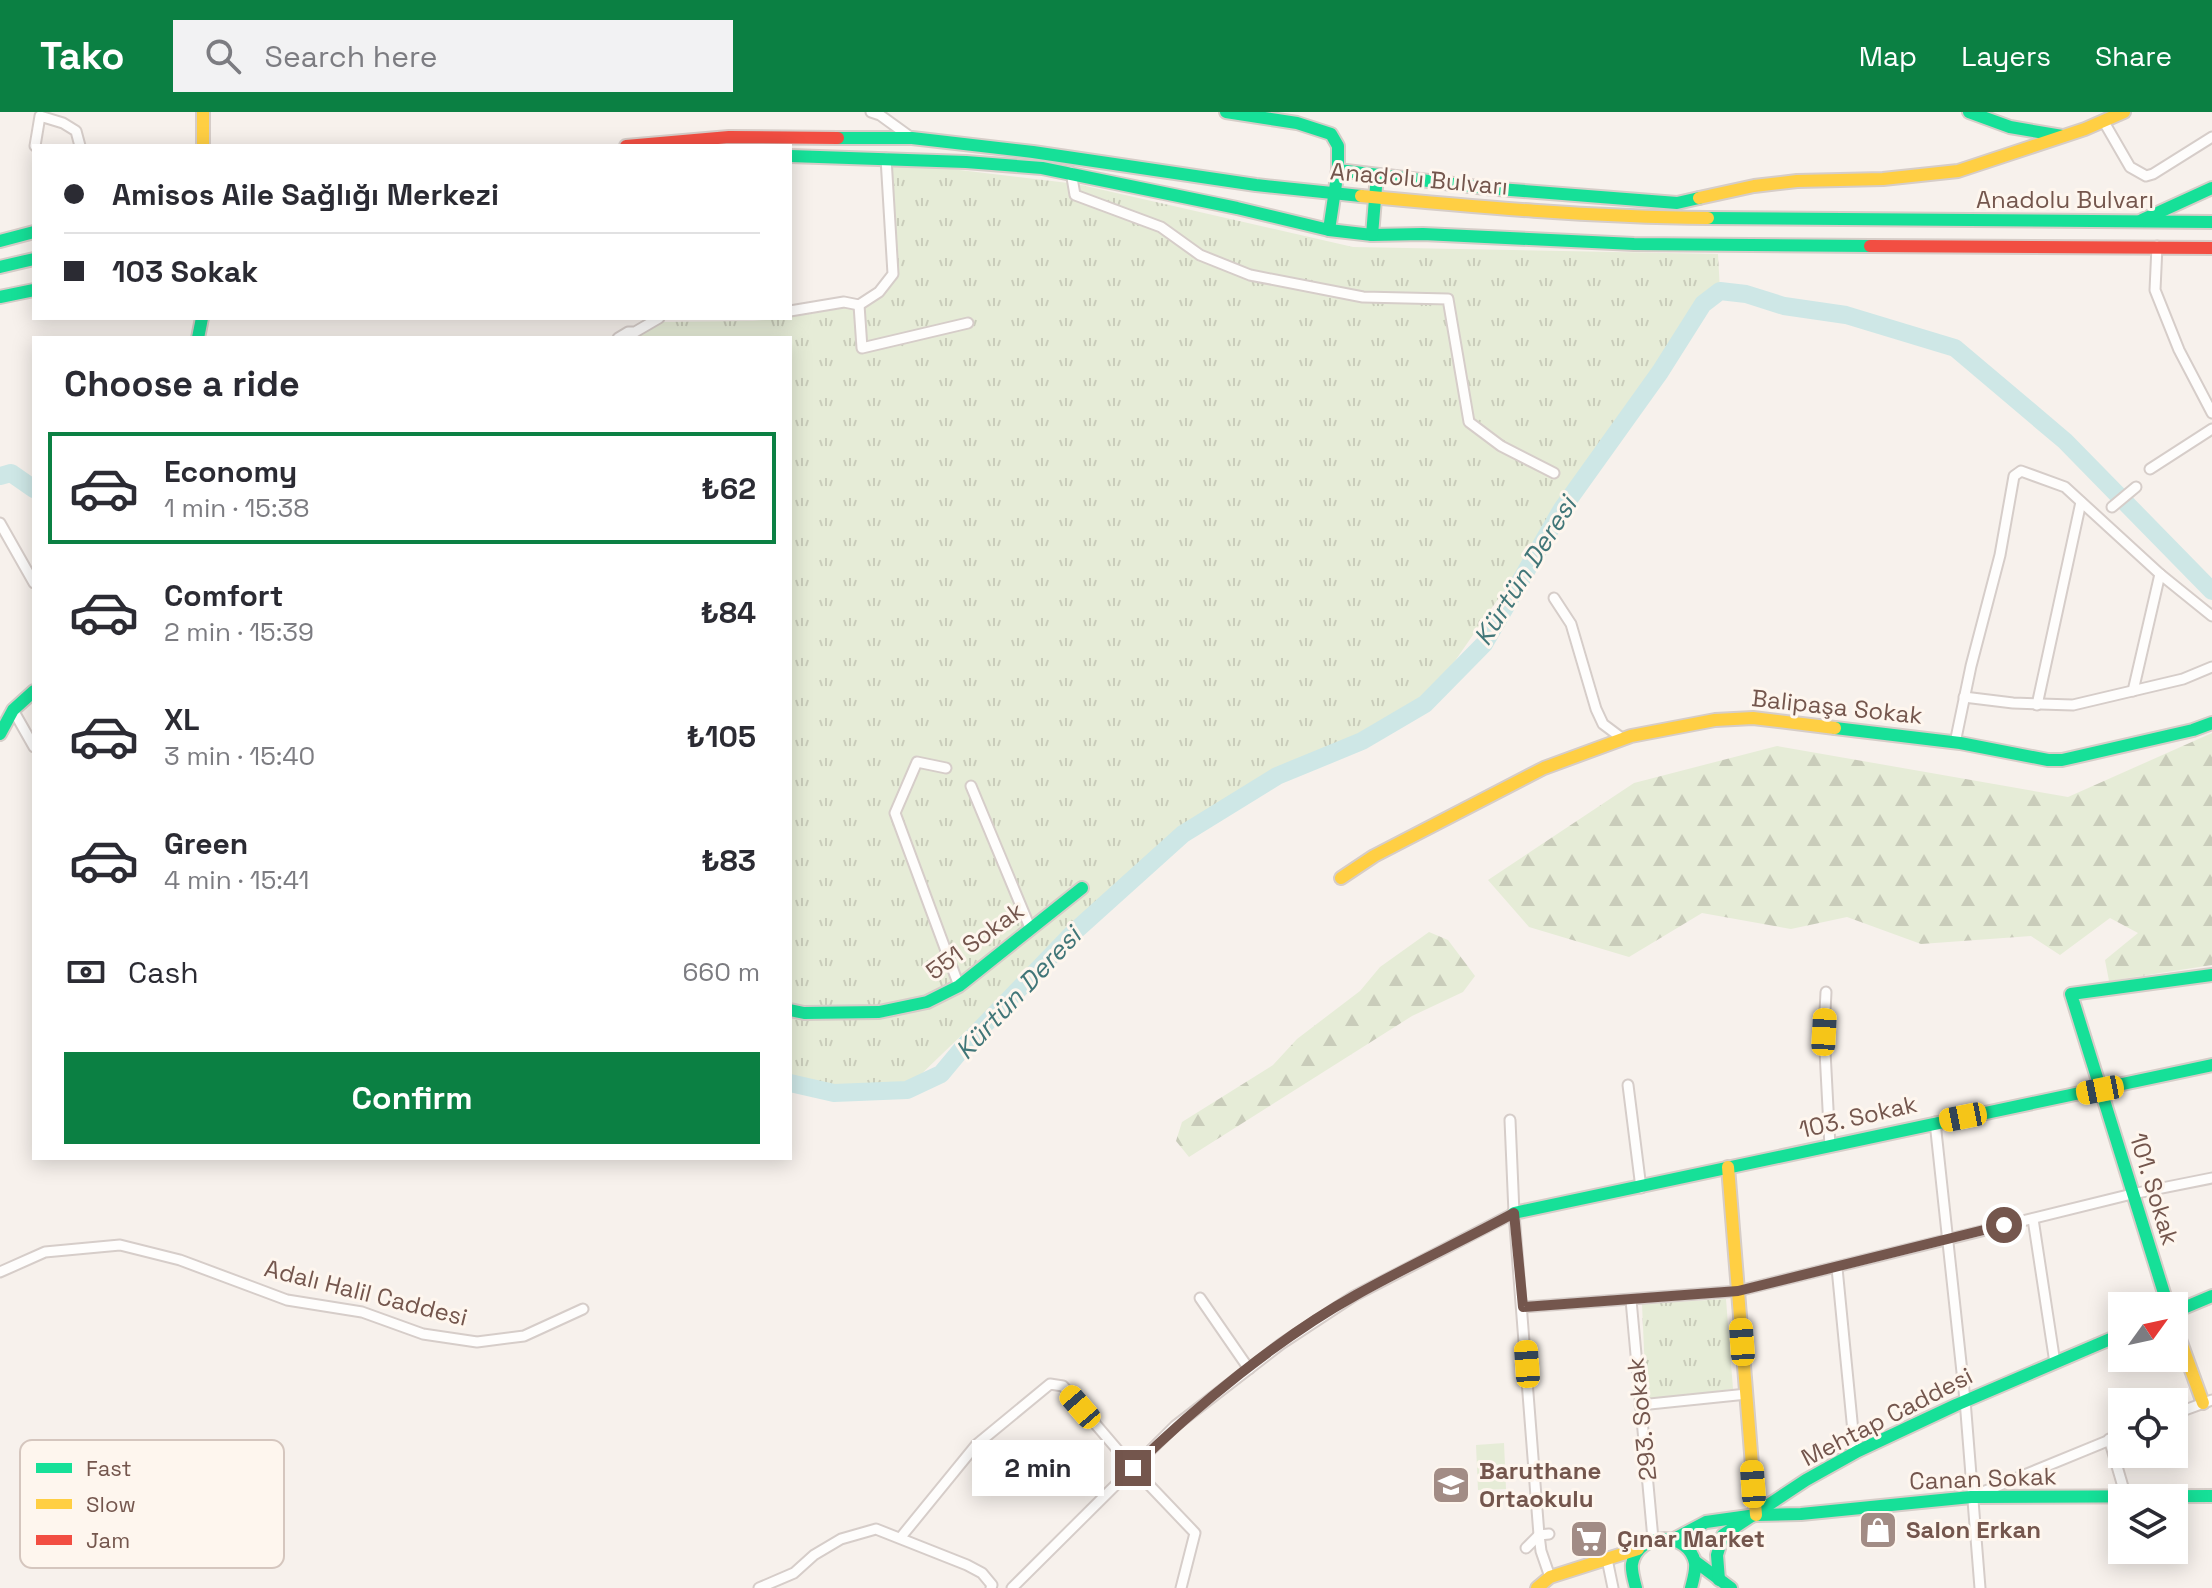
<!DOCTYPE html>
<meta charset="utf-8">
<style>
:root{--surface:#fff;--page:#f2f2f3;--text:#2b2b33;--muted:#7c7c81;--line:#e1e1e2;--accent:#0b8043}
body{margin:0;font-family:"Space Grotesk",sans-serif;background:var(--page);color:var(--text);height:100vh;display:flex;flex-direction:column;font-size:30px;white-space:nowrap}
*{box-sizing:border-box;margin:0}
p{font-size:26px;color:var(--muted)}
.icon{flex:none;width:44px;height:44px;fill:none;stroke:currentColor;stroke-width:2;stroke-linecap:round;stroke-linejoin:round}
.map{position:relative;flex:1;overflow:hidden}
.details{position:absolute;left:32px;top:224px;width:760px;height:824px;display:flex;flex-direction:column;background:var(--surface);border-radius:0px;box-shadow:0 4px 20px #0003}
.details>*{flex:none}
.top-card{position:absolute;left:32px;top:32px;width:760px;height:176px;border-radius:0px;box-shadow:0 4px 20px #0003;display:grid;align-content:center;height:176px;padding:0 32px;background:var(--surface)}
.needle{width:52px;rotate:57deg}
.tools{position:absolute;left:2108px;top:1180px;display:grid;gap:16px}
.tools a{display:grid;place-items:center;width:80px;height:80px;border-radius:0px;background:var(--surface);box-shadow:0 4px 20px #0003;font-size:40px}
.end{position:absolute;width:36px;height:36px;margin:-18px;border:10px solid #74564d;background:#fff;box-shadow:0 0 0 4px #fff}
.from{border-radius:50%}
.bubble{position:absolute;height:56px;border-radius:0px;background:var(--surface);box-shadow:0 4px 20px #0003;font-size:26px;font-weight:600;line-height:56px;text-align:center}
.car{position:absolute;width:24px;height:48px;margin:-24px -12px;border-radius:10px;box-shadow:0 0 6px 2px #0007;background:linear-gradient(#f5c518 24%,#345 0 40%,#f5c518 0 76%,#345 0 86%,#f5c518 0)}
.top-card b{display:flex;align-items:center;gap:28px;height:76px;font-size:30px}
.top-card b+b{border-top:2px solid var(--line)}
.top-card i{width:20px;height:20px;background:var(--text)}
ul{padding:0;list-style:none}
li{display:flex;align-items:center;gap:24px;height:112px;margin:0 16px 12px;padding:0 16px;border:4px solid transparent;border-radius:0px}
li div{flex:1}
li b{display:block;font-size:30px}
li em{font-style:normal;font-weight:600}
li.on{border-color:var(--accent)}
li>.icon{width:72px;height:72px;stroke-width:1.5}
h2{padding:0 32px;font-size:36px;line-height:96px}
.pay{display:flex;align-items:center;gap:20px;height:88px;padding:0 32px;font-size:30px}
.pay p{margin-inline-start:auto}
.cta{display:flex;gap:16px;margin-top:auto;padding:16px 32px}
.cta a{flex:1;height:92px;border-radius:0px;background:var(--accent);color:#fff;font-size:32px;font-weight:600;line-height:92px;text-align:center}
header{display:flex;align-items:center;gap:48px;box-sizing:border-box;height:112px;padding:0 40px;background:var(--accent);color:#fff}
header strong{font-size:38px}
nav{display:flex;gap:44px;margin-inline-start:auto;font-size:28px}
.search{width:560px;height:72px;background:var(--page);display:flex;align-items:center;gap:20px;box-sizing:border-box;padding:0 28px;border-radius:0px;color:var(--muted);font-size:30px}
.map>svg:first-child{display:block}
.grass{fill:url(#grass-tufts)}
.forest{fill:url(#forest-firs)}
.garden{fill:#e6ecd7}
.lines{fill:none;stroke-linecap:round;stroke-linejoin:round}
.river{stroke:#cee7e6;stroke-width:18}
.street-casing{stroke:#d6cdc9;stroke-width:13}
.fast-casing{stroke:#d6cdc8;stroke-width:16}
.slow-casing{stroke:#d6cdc8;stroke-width:16}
.jam-casing{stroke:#d6cdc8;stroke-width:16}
.street{stroke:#fefdfc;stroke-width:9}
.fast{stroke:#16e098;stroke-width:12}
.slow{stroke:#ffcf43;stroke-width:12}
.jam{stroke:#f24e42;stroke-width:12}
.route{stroke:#74564d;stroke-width:10}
.labels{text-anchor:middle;stroke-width:6;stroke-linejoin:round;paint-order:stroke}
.street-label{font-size:24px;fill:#74564d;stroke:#fef6ee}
.poi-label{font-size:24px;font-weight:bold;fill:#74564d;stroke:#fef6ee;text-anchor:start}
.water-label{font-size:26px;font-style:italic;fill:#417678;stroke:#fef6ee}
.key{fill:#fef6ee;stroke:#d5c6be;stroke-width:2}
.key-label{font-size:22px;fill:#74564d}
</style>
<header>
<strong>Tako</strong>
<div class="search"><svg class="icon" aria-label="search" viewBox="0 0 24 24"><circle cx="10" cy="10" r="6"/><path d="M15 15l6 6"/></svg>Search here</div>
<nav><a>Map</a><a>Layers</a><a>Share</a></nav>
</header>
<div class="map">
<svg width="2212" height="1476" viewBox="0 0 2212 1476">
<defs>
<pattern id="grass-tufts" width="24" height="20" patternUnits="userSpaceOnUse" patternTransform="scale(2)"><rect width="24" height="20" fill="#e6ecd7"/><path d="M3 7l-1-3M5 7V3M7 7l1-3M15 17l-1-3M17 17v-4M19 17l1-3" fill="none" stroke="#c9ccba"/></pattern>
<pattern id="forest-firs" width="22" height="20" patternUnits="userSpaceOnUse" patternTransform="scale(2)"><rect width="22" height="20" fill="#e6ecd7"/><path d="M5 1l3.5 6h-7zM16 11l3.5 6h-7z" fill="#c9ccba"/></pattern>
</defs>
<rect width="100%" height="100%" fill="#f7f1ec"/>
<g class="grass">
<path d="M893,50L1077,72L1353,135L1718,142L1720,179L1703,192L1425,592L1277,664L1183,722L1112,778L911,972L834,981L790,968V226H633L659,210L753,209L790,206V201L811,196L872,191L897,164L889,56Z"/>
<path d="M1726,1187L1733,1277L1652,1287L1646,1283L1642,1192Z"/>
</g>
<g class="forest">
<path d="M2212,621V853L2109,869L2105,848L2138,821L2110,806L2060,843L2031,824L1921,832L1847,805L1791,817L1702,801L1629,845L1529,815L1488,768L1634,671L1777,634L2068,685Z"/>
<path d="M1429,820L1448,828L1475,864L1463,880L1412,904L1189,1045L1176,1029L1182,1010L1273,953L1297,927L1360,879L1380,855Z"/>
</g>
<path class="garden" d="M1504,1331L1506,1377L1478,1378L1476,1333Z"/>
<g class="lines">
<g class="river">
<path d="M0,364L11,361L34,377"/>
<path d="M790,971L834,981L907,978L941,962L966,932L1073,821L1183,722L1277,664L1362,629L1425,592L1484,532L1562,397L1660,260L1703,192L1720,179L1746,182L1784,194L1846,203L1955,236L2065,329L2212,479"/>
</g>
<defs>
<g id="street">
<path d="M871,0L880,3L909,24"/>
<path d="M2104,10L2130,55L2146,64L2153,62L2212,25"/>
<path d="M35,34L40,4L63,11L76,19L80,34"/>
<path d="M1071,60L1075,83L1161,115L1200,143L1250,163L1363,185L1448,187L1469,310L1501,334L1554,361"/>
<path d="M2157,134L2155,178L2179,238L2212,301"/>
<path d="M859,193L862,236L968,211"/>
<path d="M790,199L844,190L859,193L879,180L893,162L886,46"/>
<path d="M618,226L628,220H635L659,206"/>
<path d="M2150,357L2212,317"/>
<path d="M2112,395L2136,375"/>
<path d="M0,411L34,471"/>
<path d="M1554,486L1571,512L1596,597L1603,612L1623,627"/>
<path d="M2133,579L2160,462"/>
<path d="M1964,585L2013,591L2073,593L2183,567L2212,555"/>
<path d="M2037,593L2081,390"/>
<path d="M13,598L34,635"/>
<path d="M1955,631L1971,554L2000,443L2014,364L2021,359L2065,375L2160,462L2212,504"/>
<path d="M946,656L917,650L895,701L959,874"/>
<path d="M971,674L1031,818"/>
<path d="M1826,880L1824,920L1830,1035"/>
<path d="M1628,973L1641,1076"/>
<path d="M1510,1008L1514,1101L1539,1423L1541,1439L1550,1465"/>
<path d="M1935,1010L1965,1288L1980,1476"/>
<path d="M2033,1107L2055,1251"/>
<path d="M1837,1156L1855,1340"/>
<path d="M0,1160L45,1140L120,1133L180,1148L287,1188L362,1200L423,1222L477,1230L524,1224L583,1197"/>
<path d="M1200,1186L1249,1257"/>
<path d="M1631,1188L1653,1427"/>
<path d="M1523,1195L1738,1179L2132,1082L2212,1066"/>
<path d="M1640,1293L1747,1282"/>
<path d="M2174,1302L2212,1288"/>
<path d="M2109,1327L2126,1385"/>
<path d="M1978,1382L2122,1323"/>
<path d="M901,1425L976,1333L1050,1272L1063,1274L1133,1356L1195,1421L1181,1476"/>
<path d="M1526,1436L1539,1423L1549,1422"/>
<path d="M1607,1447L1613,1476"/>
<path d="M759,1476L794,1461L814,1443L841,1427L876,1417L967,1453L982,1461L992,1473L991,1476"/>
<path d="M1012,1476L1175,1314L1281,1232L1354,1184L1514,1101"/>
</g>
<g id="fast">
<path d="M1226,0L1297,11L1331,22L1338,34V58L1486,76L1677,91L1699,86"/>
<path d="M1969,0L2010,15L2062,24"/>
<path d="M838,26H912L1033,40L1256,73L1361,84"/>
<path d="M790,44L966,50L1042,56L1237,96L1329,118L1372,123L1423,122L1634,132L1870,134"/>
<path d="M1708,106L2212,110"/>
<path d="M2142,108L2212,76"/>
<path d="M1329,118L1338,58"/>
<path d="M1372,123L1377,63"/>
<path d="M0,129L34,120"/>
<path d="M0,155L34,147"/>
<path d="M0,185L34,178"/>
<path d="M198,226L202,206"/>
<path d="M1835,616L1960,631L2048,648H2062L2193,618L2212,611"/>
<path d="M0,622L13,598L34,579"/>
<path d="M790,898L804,901L879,900L927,890L959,874L1082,776"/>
<path d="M1514,1101L2212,953"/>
<path d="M2168,1194L2071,882L2212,863"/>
<path d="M2174,1200L2212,1184"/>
<path d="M1674,1427L1706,1410L1756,1403L1801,1402L1971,1385L2212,1384"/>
<path d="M1696,1450L1731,1476"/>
<path d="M1719,1468L1717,1443L1723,1423L1806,1368L1858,1339L1956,1293L2122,1222"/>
<path d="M1636,1476C1634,1468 1631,1459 1632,1452C1638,1419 1689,1419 1695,1451C1696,1459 1693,1468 1691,1476"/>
</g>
<g id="slow">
<path d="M203,0V34"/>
<path d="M1361,84C1476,95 1591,105 1708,106"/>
<path d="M1699,86L1754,74L1797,69L1883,67L1958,59L2085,17L2124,0"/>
<path d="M1341,766L1374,744L1544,656L1631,624L1715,608L1753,606L1835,616"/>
<path d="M1728,1055L1756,1403"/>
<path d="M2174,1211L2203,1291"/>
<path d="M1537,1476L1550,1465L1638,1437"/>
</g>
<g id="jam">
<path d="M626,34L729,25L838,26"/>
<path d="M1870,134L2212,136"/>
</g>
</defs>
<use href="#street" class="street-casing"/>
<use href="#fast" class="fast-casing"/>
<use href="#slow" class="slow-casing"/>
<use href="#jam" class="jam-casing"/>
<use href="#street" class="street"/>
<use href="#fast" class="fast"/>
<use href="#slow" class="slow"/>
<use href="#jam" class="jam"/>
</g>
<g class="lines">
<path class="route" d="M1133,1356C1195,1295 1280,1225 1356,1183C1408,1154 1462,1129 1514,1101L1523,1195L1738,1179L2004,1113"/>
</g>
<defs>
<symbol id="school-square" viewBox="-11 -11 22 22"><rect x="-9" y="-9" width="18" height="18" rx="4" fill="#a28c85" stroke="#fef6ee"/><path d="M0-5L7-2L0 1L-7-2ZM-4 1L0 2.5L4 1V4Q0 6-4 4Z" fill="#fff"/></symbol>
<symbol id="shop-square" viewBox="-11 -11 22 22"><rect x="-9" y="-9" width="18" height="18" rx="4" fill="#a28c85" stroke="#fef6ee"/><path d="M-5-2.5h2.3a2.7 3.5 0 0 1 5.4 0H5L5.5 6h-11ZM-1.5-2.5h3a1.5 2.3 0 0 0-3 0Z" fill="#fff"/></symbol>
<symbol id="supermarket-square" viewBox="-11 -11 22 22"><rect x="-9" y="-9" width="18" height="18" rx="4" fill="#a28c85" stroke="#fef6ee"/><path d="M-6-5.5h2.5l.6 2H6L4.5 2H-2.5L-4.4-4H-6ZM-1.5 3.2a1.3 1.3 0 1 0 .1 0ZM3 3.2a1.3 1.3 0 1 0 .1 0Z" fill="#fff"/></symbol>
</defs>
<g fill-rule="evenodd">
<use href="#school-square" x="1429" y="1351" width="44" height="44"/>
<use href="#shop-square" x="1856" y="1396" width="44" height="44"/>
<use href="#supermarket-square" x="1567" y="1405" width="44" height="44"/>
</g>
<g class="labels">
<g class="street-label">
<text transform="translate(1419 67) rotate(5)" y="8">Anadolu Bulvarı</text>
<text x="2065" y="96">Anadolu Bulvarı</text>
<text transform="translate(1837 595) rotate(6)" y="8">Balipaşa Sokak</text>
<text transform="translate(975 829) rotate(-36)" y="8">551 Sokak</text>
<text transform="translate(1858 1005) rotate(-13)" y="8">103. Sokak</text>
<text transform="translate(2154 1077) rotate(73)" y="8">101. Sokak</text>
<text transform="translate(366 1181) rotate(14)" y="8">Adalı Halil Caddesi</text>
<text transform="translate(1887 1305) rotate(-27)" y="8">Mehtap Caddesi</text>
<text transform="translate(1642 1307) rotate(-96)" y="8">293. Sokak</text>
<text transform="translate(1983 1367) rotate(-2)" y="8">Canan Sokak</text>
</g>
<g class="poi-label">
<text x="1479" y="1367">Baruthane<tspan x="1479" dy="28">Ortaokulu</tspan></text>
<text x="1906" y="1426">Salon Erkan</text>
<text x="1617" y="1435">Çınar Market</text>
</g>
<g class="water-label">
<text transform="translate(1525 459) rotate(-58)" y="9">Kürtün Deresi</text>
<text transform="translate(1018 881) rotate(-47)" y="9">Kürtün Deresi</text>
</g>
</g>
<rect x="20" y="1328" width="264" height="128" rx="12" class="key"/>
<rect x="36" y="1351" width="36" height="10" fill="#16e098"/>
<rect x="36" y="1387" width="36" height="10" fill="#ffcf43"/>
<rect x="36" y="1423" width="36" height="10" fill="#f24e42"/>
<g class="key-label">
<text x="86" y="1364">Fast</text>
<text x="86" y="1400">Slow</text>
<text x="86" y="1436">Jam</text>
</g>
</svg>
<div class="tools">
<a><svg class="needle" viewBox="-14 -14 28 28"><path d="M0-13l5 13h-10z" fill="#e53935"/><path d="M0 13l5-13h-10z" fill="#7c7c81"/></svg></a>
<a><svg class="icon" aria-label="locate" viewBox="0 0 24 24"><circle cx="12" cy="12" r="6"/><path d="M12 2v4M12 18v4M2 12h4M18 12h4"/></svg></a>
<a><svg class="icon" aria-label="layers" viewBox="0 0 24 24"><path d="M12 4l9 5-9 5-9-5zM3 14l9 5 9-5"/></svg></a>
</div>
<i class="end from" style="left:2004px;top:1113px"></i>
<i class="end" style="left:1133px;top:1356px"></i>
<div class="bubble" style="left:972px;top:1328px;width:132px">2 min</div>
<i class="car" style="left:1824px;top:920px;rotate:3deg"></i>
<i class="car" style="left:2100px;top:978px;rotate:259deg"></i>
<i class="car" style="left:1963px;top:1005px;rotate:259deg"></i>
<i class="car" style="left:1742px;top:1230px;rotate:356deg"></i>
<i class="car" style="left:1527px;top:1252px;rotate:356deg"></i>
<i class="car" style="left:1080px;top:1295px;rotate:319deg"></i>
<i class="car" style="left:1753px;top:1372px;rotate:356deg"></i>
<div class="top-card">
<b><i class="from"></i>Amisos Aile Sağlığı Merkezi</b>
<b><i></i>103 Sokak</b>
</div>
<section class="details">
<h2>Choose a ride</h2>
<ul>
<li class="on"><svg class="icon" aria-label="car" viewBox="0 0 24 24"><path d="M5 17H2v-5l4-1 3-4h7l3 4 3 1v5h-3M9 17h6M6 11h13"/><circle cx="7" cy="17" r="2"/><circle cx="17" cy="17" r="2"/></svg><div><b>Economy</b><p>1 min · 15:38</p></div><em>₺62</em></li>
<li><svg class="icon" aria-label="car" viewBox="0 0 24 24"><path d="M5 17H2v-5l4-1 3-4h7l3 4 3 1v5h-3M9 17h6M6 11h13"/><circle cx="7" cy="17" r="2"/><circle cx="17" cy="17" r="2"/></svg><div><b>Comfort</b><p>2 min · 15:39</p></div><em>₺84</em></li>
<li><svg class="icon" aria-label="car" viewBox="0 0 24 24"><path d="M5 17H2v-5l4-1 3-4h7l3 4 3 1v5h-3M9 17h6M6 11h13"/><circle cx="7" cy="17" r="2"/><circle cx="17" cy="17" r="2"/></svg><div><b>XL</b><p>3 min · 15:40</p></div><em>₺105</em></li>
<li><svg class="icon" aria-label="car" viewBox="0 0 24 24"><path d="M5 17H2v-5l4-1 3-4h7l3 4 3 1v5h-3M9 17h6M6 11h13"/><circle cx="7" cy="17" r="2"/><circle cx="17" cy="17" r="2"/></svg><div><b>Green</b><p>4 min · 15:41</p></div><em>₺83</em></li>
</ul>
<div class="pay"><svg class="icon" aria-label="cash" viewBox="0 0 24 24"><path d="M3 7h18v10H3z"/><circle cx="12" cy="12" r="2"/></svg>Cash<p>660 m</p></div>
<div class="cta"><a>Confirm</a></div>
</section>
</div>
